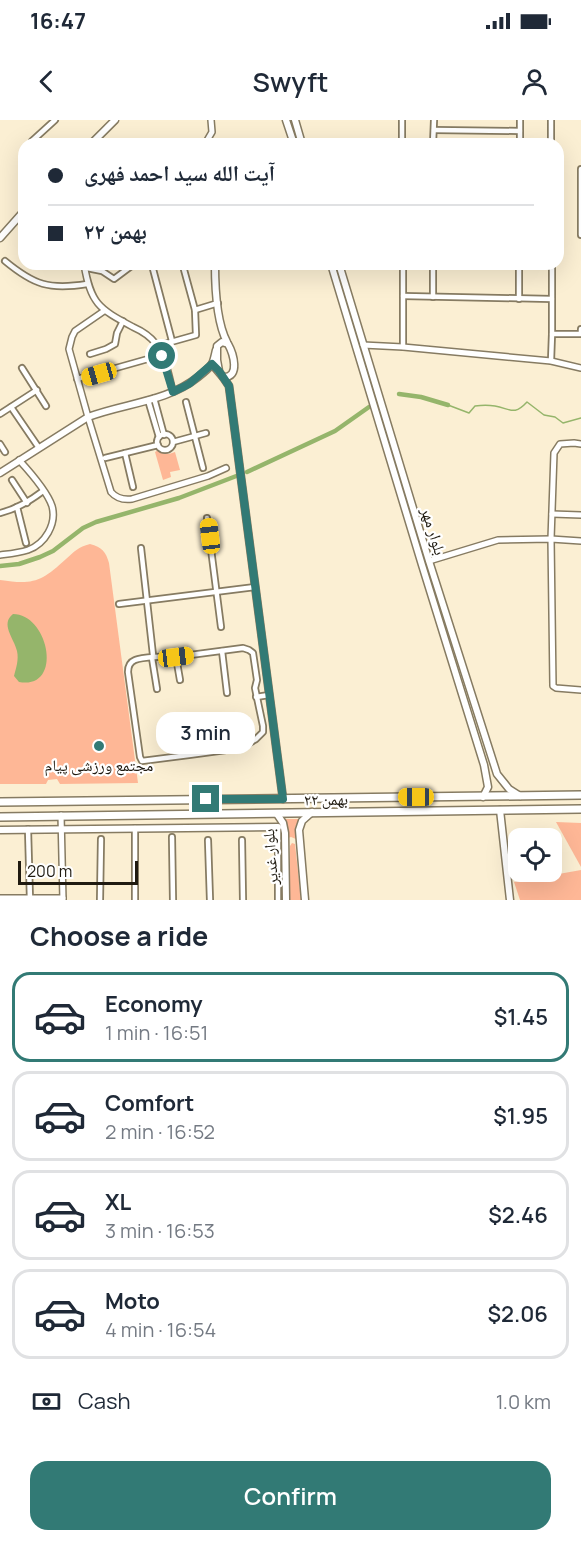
<!DOCTYPE html>
<meta charset="utf-8">
<style>
:root{--surface:#fff;--page:#f2f2f3;--text:#1f2937;--muted:#747a83;--line:#e0e1e3;--accent:#327a75}
body{margin:0;font-family:Manrope,"Noto Naskh Arabic",sans-serif;background:var(--page);color:var(--text);height:100vh;display:flex;flex-direction:column;font-size:22px;white-space:nowrap}
*{box-sizing:border-box;margin:0}
p{font-size:20px;color:var(--muted)}
.icon{flex:none;width:33px;height:33px;fill:none;stroke:currentColor;stroke-width:2;stroke-linecap:round;stroke-linejoin:round}
.map{position:relative;height:780px;overflow:hidden}
.drawer{display:flex;flex-direction:column;background:var(--surface);flex:1}
.drawer>*{flex:none}
.top-card{position:absolute;left:18px;top:18px;width:546px;height:132px;border-radius:18px;box-shadow:0 6px 24px #0002;display:grid;align-content:center;height:132px;padding:0 30px;background:var(--surface)}
.buttons{position:absolute;left:508px;top:708px;display:grid;gap:12px}
.buttons a{display:grid;place-items:center;width:54px;height:54px;border-radius:12px;background:var(--surface);box-shadow:0 6px 24px #0002;font-size:30px}
.scale{position:absolute;left:18px;bottom:15px;width:120px;box-sizing:border-box;padding-left:6px;border:3px solid #1f1a10;border-top:0;font-size:16px;line-height:21px;white-space:nowrap;color:#1f1a10;-webkit-text-stroke:4px #fff;paint-order:stroke}
.end{position:absolute;width:27px;height:27px;margin:-14px;border:8px solid #327a75;background:#fff;box-shadow:0 0 0 3px #fff}
.from{border-radius:50%}
.bubble{position:absolute;height:42px;border-radius:18px;background:var(--surface);box-shadow:0 6px 24px #0002;font-size:20px;font-weight:600;line-height:42px;text-align:center}
.car{position:absolute;width:18px;height:36px;margin:-18px -9px;border-radius:8px;box-shadow:0 0 4px 2px #0007;background:linear-gradient(#f5c518 24%,#345 0 40%,#f5c518 0 76%,#345 0 86%,#f5c518 0)}
.top-card b{display:flex;align-items:center;gap:21px;height:57px;font-size:22px}
.top-card b+b{border-top:2px solid var(--line)}
.top-card i{width:15px;height:15px;background:var(--text)}
ul{padding:0;list-style:none}
li{display:flex;align-items:center;gap:18px;height:90px;margin:0 12px 9px;padding:0 18px;border:3px solid var(--line);border-radius:18px}
li div{flex:1}
li b{display:block;font-size:22px}
li em{font-style:normal;font-weight:600}
li.selected{border-color:var(--accent)}
li>.icon{width:54px;height:54px;stroke-width:1.5}
h2{padding:0 30px;font-size:27px;line-height:72px}
.pay{display:flex;align-items:center;gap:15px;height:66px;padding:0 30px;font-size:22px}
.pay p{margin-inline-start:auto}
.cta{display:flex;gap:12px;margin-top:auto;padding:12px 30px}
.cta a{flex:1;height:69px;border-radius:18px;background:var(--accent);color:#fff;font-size:24px;font-weight:600;line-height:69px;text-align:center}
.status{display:flex;justify-content:space-between;align-items:center;height:42px;padding:0 30px;background:var(--surface);direction:ltr}
.status svg{height:16px;fill:currentColor}
header{display:flex;justify-content:space-between;align-items:center;height:78px;padding:0 30px;background:var(--surface);font-size:27px;font-weight:600}
.map>svg:first-child{display:block}
.green{fill:#feb796}
.water{fill:#95b56b}
.lines{fill:none;stroke-linecap:round;stroke-linejoin:round}
.stream{stroke:#95b56b;stroke-width:1.5}
.canal{stroke:#95b56b;stroke-width:4.5}
.minor-casing{stroke:#867b62;stroke-width:8}
.tertiary-casing{stroke:#867b62;stroke-width:8}
.secondary-casing{stroke:#867b62;stroke-width:9}
.trunk-casing{stroke:#867b62;stroke-width:10}
.minor{stroke:#fff;stroke-width:4.5}
.tertiary{stroke:#fff;stroke-width:5}
.secondary{stroke:#fff;stroke-width:6}
.trunk{stroke:#fff;stroke-width:7}
.route{stroke:#327a75;stroke-width:8}
.poi-dot{fill:#327a75;stroke:#fff;stroke-width:2}
.labels{text-anchor:middle;stroke-width:4.5;stroke-linejoin:round;paint-order:stroke}
.street-label{font-size:16px;fill:#1f1a10;stroke:#fff}
.poi-label{font-size:16px;fill:#1f1a10;stroke:#fff}
</style>
<div class="status"><b>16:47</b><svg viewBox="0 0 49 12"><path d="M0 12V9h3v3zM5 12V6h3v6zM10 12V3h3v9zM15 12V0h3v12zM26 1h20v11H26zM47 4h2v5h-2z"/></svg></div>
<header><svg class="icon" aria-label="back" viewBox="0 0 24 24"><path d="M15 5l-7 7 7 7"/></svg>Swyft<svg class="icon" aria-label="person" viewBox="0 0 24 24"><circle cx="12" cy="8" r="4"/><path d="M4 21q1-7 8-7t8 7"/></svg></header>
<div class="map">
<svg width="581" height="780" viewBox="0 0 581 780">
<rect width="100%" height="100%" fill="#fbefd3"/>
<g class="green">
<path d="M160,329L169,334L175,332L180,350L170,352L171,357L163,360L155,332Z"/>
<path d="M90,424C102,427 106,432 109,443L138,663L60,664L57,659L48,660L46,664H0V460C33,465 41,462 66,439C75,431 78,427 90,424Z"/>
<path d="M284,699H299L295,708L296,719L291,717L288,718L287,705Z"/>
<path d="M556,702L581,703V747Z"/>
<path d="M292,723L295,724L301,780H289L290,726Z"/>
<path d="M581,750V780H520L514,762Z"/>
</g>
<path class="water" d="M13,494C49,494 64,570 19,562L14,556C16,548 19,540 17,531C14,518 0,504 13,494Z"/>
<g class="lines">
<path class="stream" d="M448,285L469,293L475,286C482,285 489,285 495,286C511,289 514,296 527,282L544,295L555,297L563,303L581,298"/>
<g class="canal">
<path d="M399,274L421,277L448,285"/>
<path d="M247,352L335,311L369,287"/>
<path d="M0,446L19,444L40,437L53,431L83,408L96,402L179,378L239,355"/>
</g>
<defs>
<g id="minor">
<path d="M402,0V24"/>
<path d="M551,0V24"/>
<path d="M434,10L520,11"/>
<path d="M34,24L32,21L55,0"/>
<path d="M433,24L434,0"/>
<path d="M520,24V0"/>
<path d="M581,49V115"/>
<path d="M5,141C34,165 49,170 87,164"/>
<path d="M403,144V227"/>
<path d="M183,146L195,190L218,183"/>
<path d="M87,148L102,151L114,159L134,144"/>
<path d="M153,149L172,221"/>
<path d="M403,176L552,179"/>
<path d="M433,177V144"/>
<path d="M519,179V144"/>
<path d="M552,214H581V209"/>
<path d="M157,226L196,215L195,190"/>
<path d="M90,234L106,229L115,224L117,213L123,201"/>
<path d="M551,241L552,214V144"/>
<path d="M22,248L46,286"/>
<path d="M77,259L162,235"/>
<path d="M154,278L164,315"/>
<path d="M148,280L159,317"/>
<path d="M186,282L203,348"/>
<path d="M11,287L39,328"/>
<path d="M0,294L37,270"/>
<circle cx="165" cy="322" r="8"/>
<path d="M173,322L206,313"/>
<path d="M0,324L5,332"/>
<path d="M125,333L133,367"/>
<path d="M105,338L158,325"/>
<path d="M12,360L27,383"/>
<path d="M17,387L26,423"/>
<path d="M0,393C17,389 30,381 43,371"/>
<path d="M207,398L221,507"/>
<path d="M141,428L153,535"/>
<path d="M119,484L255,467"/>
<path d="M222,531L227,573"/>
<path d="M176,537L180,560"/>
<path d="M152,538L157,569"/>
<path d="M256,577L269,575"/>
<path d="M231,597L235,630"/>
<path d="M186,606L189,635L241,628L256,619L263,612V606L255,568L257,560L253,533L249,530L243,528L175,537C167,536 142,537 135,540C130,542 128,547 128,552L140,637L142,641L189,635"/>
<path d="M278,707V780"/>
<path d="M135,708V780"/>
<path d="M28,709L30,780"/>
<path d="M172,717L173,780"/>
<path d="M208,720L210,780"/>
<path d="M242,720L243,780"/>
<path d="M100,780L101,719"/>
</g>
<g id="tertiary">
<path d="M205,24L212,12L211,0"/>
<path d="M84,144C91,184 98,188 133,207C142,211 150,216 156,224C166,237 169,257 173,272"/>
<path d="M104,191L75,211L72,217L69,229L88,297L111,372C117,379 124,380 132,379L208,356L226,348"/>
<path d="M363,225L403,227L551,241L581,248"/>
<path d="M581,324L574,323L560,324L554,333L551,419L553,566L556,568L581,570"/>
<path d="M552,394L581,395"/>
<path d="M0,435C8,434 19,433 28,430C45,424 57,404 52,386C47,371 30,352 19,340"/>
<path d="M429,441L498,420L551,419L581,421"/>
<path d="M61,695L63,780"/>
<path d="M0,778H63"/>
</g>
<g id="secondary">
<path d="M286,0L294,24"/>
<path d="M295,0L302,24"/>
<path d="M91,24L115,0"/>
<path d="M0,118L24,91"/>
<path d="M215,144C215,166 217,203 227,222"/>
<path d="M331,144L422,445L484,645L488,667L483,677"/>
<path d="M339,144L429,441L497,654L509,669L520,676"/>
<path d="M212,244L223,257C241,258 233,233 228,224L222,222L217,226V240L219,251"/>
<path d="M223,257L229,266L283,679"/>
<path d="M0,353L88,297C125,283 167,282 198,257C203,253 209,248 212,244C214,240 215,234 216,230"/>
<path d="M500,690L510,780"/>
<path d="M277,694L283,703L285,713L286,780"/>
<path d="M0,710L278,707"/>
<path d="M305,780L299,710L302,701L312,692"/>
</g>
<g id="trunk">
<path d="M0,682L581,675"/>
<path d="M0,697L581,689"/>
</g>
</defs>
<use href="#minor" class="minor-casing"/>
<use href="#tertiary" class="tertiary-casing"/>
<use href="#secondary" class="secondary-casing"/>
<use href="#trunk" class="trunk-casing"/>
<use href="#minor" class="minor"/>
<use href="#tertiary" class="tertiary"/>
<use href="#secondary" class="secondary"/>
<use href="#trunk" class="trunk"/>
</g>
<g class="lines">
<path class="route" d="M162,236L173,272L189,264L212,244L219,251L229,266L283,679H206"/>
</g>
<circle class="poi-dot" cx="99" cy="626" r="6"/>
<g class="labels">
<g class="street-label">
<text transform="translate(434 411) rotate(73)" y="6">بلوار مهر</text>
<text transform="translate(326 679) rotate(-1)" y="6">۲۲ بهمن</text>
<text transform="translate(270 737) rotate(-94)" y="6">بلوار غدیر</text>
</g>
<g class="poi-label">
<text x="99" y="651">مجتمع ورزشی پیام</text>
</g>
</g>
</svg>
<div class="buttons">
<a><svg class="icon" aria-label="locate" viewBox="0 0 24 24"><circle cx="12" cy="12" r="6"/><path d="M12 2v4M12 18v4M2 12h4M18 12h4"/></svg></a>
</div>
<div class="scale">200 m</div>
<i class="end from" style="left:162px;top:236px"></i>
<i class="end" style="left:206px;top:679px"></i>
<div class="bubble" style="left:156px;top:592px;width:99px">3 min</div>
<i class="car" style="left:99px;top:254px;rotate:254deg"></i>
<i class="car" style="left:210px;top:416px;rotate:353deg"></i>
<i class="car" style="left:176px;top:537px;rotate:83deg"></i>
<i class="car" style="left:416px;top:677px;rotate:270deg"></i>
<div class="top-card">
<b><i class="from"></i>آیت الله سید احمد فهری</b>
<b><i></i>۲۲ بهمن</b>
</div>
</div>
<section class="drawer">
<h2>Choose a ride</h2>
<ul>
<li class="selected"><svg class="icon" aria-label="car" viewBox="0 0 24 24"><path d="M5 17H2v-5l4-1 3-4h7l3 4 3 1v5h-3M9 17h6M6 11h13"/><circle cx="7" cy="17" r="2"/><circle cx="17" cy="17" r="2"/></svg><div><b>Economy</b><p>1 min · 16:51</p></div><em>$1.45</em></li>
<li><svg class="icon" aria-label="car" viewBox="0 0 24 24"><path d="M5 17H2v-5l4-1 3-4h7l3 4 3 1v5h-3M9 17h6M6 11h13"/><circle cx="7" cy="17" r="2"/><circle cx="17" cy="17" r="2"/></svg><div><b>Comfort</b><p>2 min · 16:52</p></div><em>$1.95</em></li>
<li><svg class="icon" aria-label="car" viewBox="0 0 24 24"><path d="M5 17H2v-5l4-1 3-4h7l3 4 3 1v5h-3M9 17h6M6 11h13"/><circle cx="7" cy="17" r="2"/><circle cx="17" cy="17" r="2"/></svg><div><b>XL</b><p>3 min · 16:53</p></div><em>$2.46</em></li>
<li><svg class="icon" aria-label="car" viewBox="0 0 24 24"><path d="M5 17H2v-5l4-1 3-4h7l3 4 3 1v5h-3M9 17h6M6 11h13"/><circle cx="7" cy="17" r="2"/><circle cx="17" cy="17" r="2"/></svg><div><b>Moto</b><p>4 min · 16:54</p></div><em>$2.06</em></li>
</ul>
<div class="pay"><svg class="icon" aria-label="cash" viewBox="0 0 24 24"><path d="M3 7h18v10H3z"/><circle cx="12" cy="12" r="2"/></svg>Cash<p>1.0 km</p></div>
<div class="cta"><a>Confirm</a></div>
</section>
